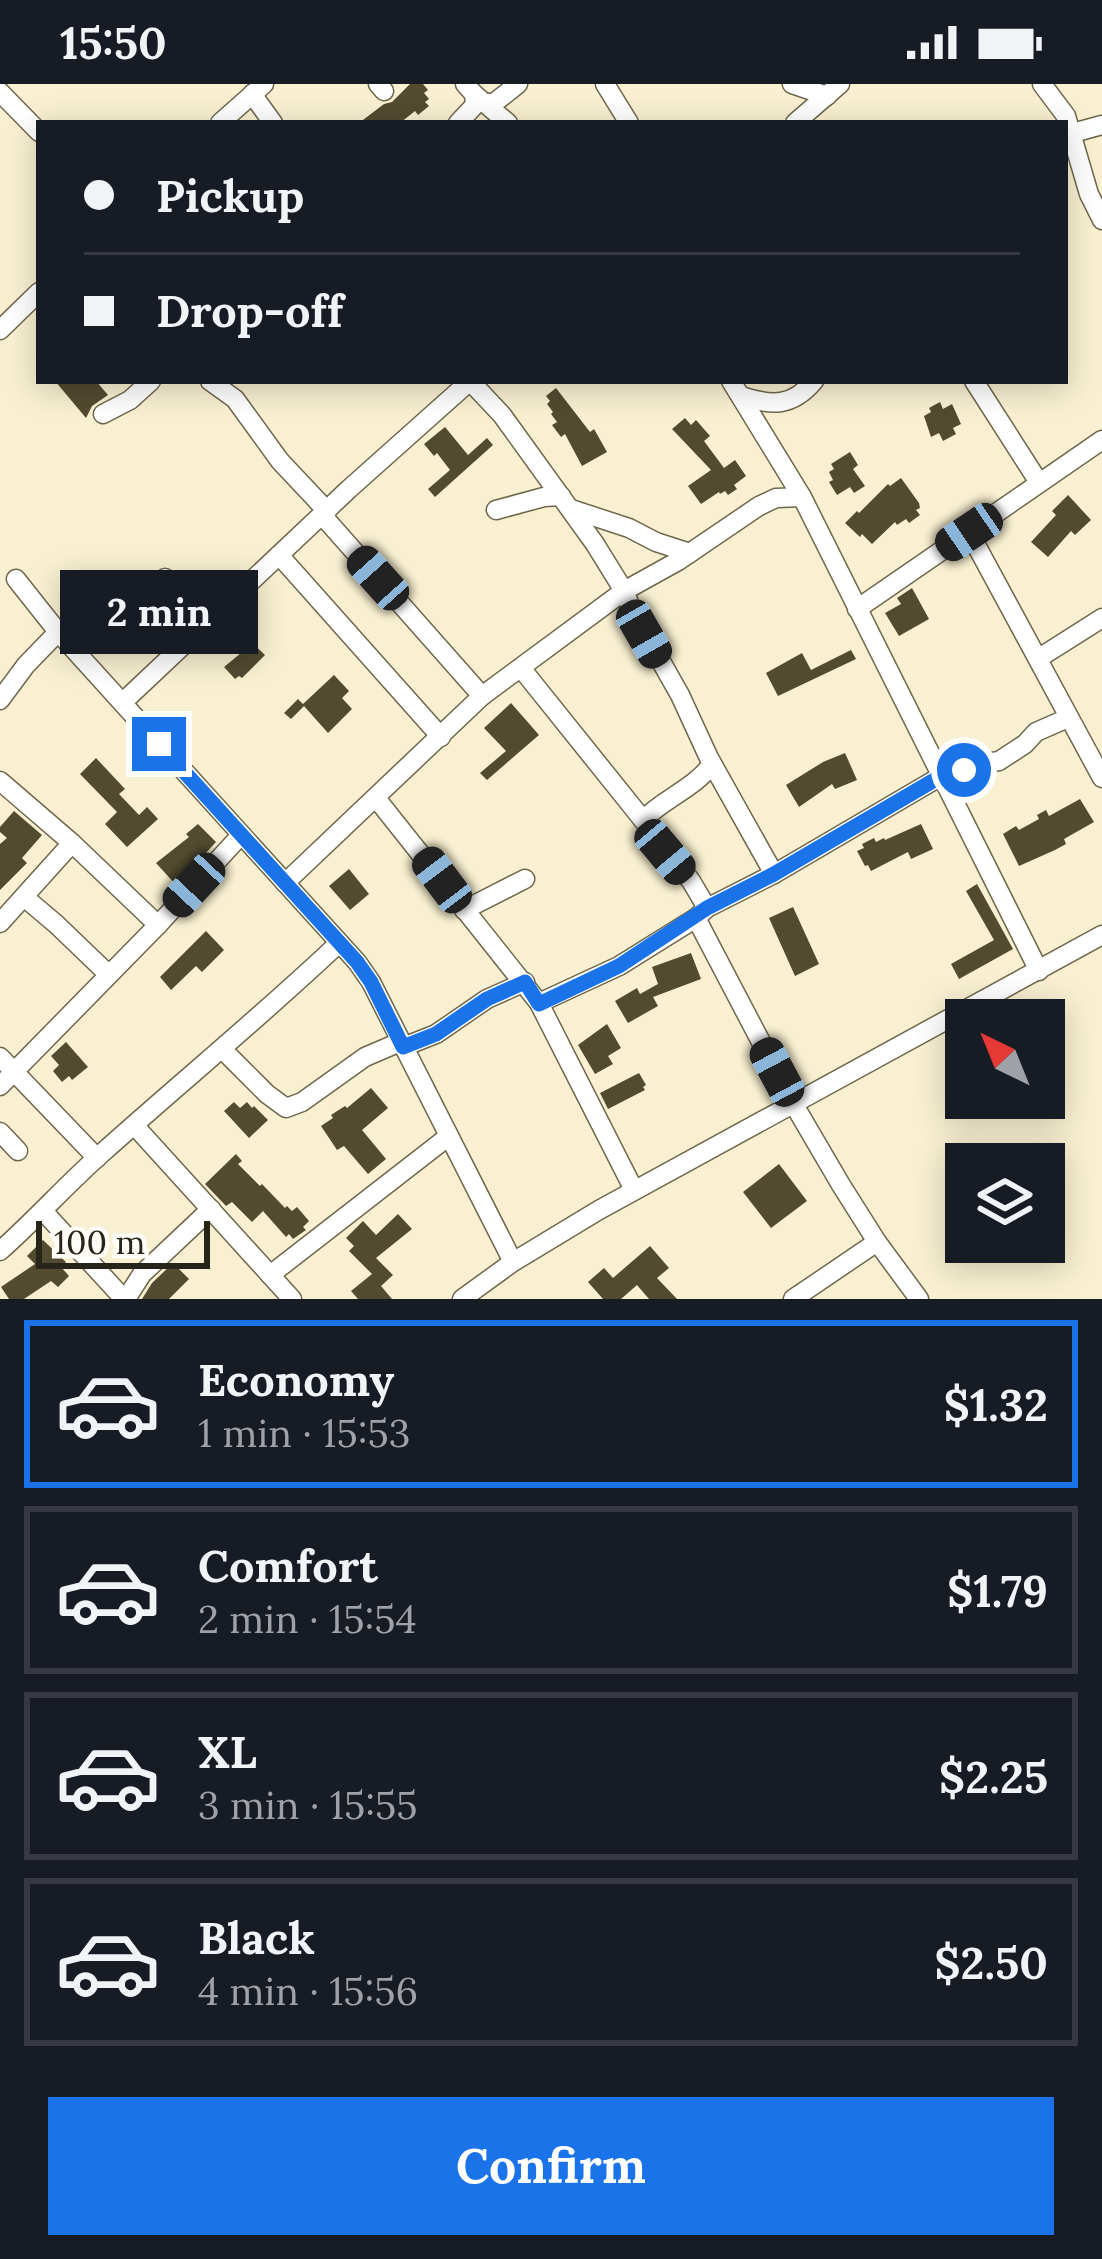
<!DOCTYPE html>
<meta charset="utf-8">
<style>
:root{--surface:#171b24;--page:#242831;--text:#f1f3f6;--muted:#9ea1a6;--line:#363941;--accent:#1a73e8}
body{margin:0;font-family:Lora,serif;background:var(--page);color:var(--text);height:100vh;display:flex;flex-direction:column;font-size:45px;white-space:nowrap}
*{box-sizing:border-box;margin:0}
p{font-size:39px;color:var(--muted)}
.icon{flex:none;width:66px;height:66px;fill:none;stroke:currentColor;stroke-width:2;stroke-linecap:round;stroke-linejoin:round}
.map{position:relative;height:1215px;overflow:hidden}
.side{display:flex;flex-direction:column;background:var(--surface);flex:1}
.side>*{flex:none}
.top-card{position:absolute;left:36px;top:36px;width:1032px;height:264px;border-radius:0px;box-shadow:0 6px 30px #0003;display:grid;align-content:center;height:264px;padding:0 48px;background:var(--surface)}
.needle{width:78px;rotate:317deg}
.controls{position:absolute;left:945px;top:915px;display:grid;gap:24px}
.controls a{display:grid;place-items:center;width:120px;height:120px;border-radius:0px;background:var(--surface);box-shadow:0 6px 30px #0003;font-size:60px}
.scale{position:absolute;left:36px;bottom:30px;width:174px;box-sizing:border-box;padding-left:12px;border:6px solid #272419;border-top:0;font-size:33px;line-height:42px;white-space:nowrap;color:#272419;-webkit-text-stroke:9px #fefdf7;paint-order:stroke}
.end{position:absolute;width:54px;height:54px;margin:-27px;border:15px solid #1a73e8;background:#fff;box-shadow:0 0 0 6px #fff}
.from{border-radius:50%}
.bubble{position:absolute;height:84px;border-radius:0px;background:var(--surface);box-shadow:0 6px 30px #0003;font-size:39px;font-weight:700;line-height:84px;text-align:center}
.car{position:absolute;width:36px;height:72px;margin:-36px -18px;border-radius:15px;box-shadow:0 0 9px 3px #0007;background:linear-gradient(#222 24%,#8ab4d8 0 40%,#222 0 76%,#8ab4d8 0 86%,#222 0)}
.top-card b{display:flex;align-items:center;gap:42px;height:114px;font-size:45px}
.top-card b+b{border-top:3px solid var(--line)}
.top-card i{width:30px;height:30px;background:var(--text)}
ul{padding:21px 0 0;list-style:none}
li{display:flex;align-items:center;gap:36px;height:168px;margin:0 24px 18px;padding:0 24px;border:6px solid var(--line);border-radius:0px}
li div{flex:1}
li b{display:block;font-size:45px}
li em{font-style:normal;font-weight:700}
li.current{border-color:var(--accent)}
li>.icon{width:108px;height:108px;stroke-width:1.5}
.cta{display:flex;gap:24px;margin-top:auto;padding:24px 48px}
.cta a{flex:1;height:138px;border-radius:0px;background:var(--accent);color:#fff;font-size:48px;font-weight:700;line-height:138px;text-align:center}
.status{display:flex;justify-content:space-between;align-items:center;height:84px;padding:0 60px;background:var(--surface);direction:ltr}
.status svg{height:33px;fill:currentColor}
.map>svg:first-child{display:block}
.building{fill:#524b30}
.lines{fill:none;stroke-linecap:round;stroke-linejoin:round}
.minor-casing{stroke:#6f674c;stroke-width:21}
.minor{stroke:#fff;stroke-width:18}
.route{stroke:#1a73e8;stroke-width:15}
</style>
<div class="status"><b>15:50</b><svg viewBox="0 0 49 12"><path d="M0 12V9h3v3zM5 12V6h3v6zM10 12V3h3v9zM15 12V0h3v12zM26 1h20v11H26zM47 4h2v5h-2z"/></svg></div>
<div class="map">
<svg width="1102" height="1215" viewBox="0 0 1102 1215">
<rect width="100%" height="100%" fill="#f8f0d1"/>
<g class="building">
<path d="M410,0H423L428,6L424,9L429,15L425,18L429,22L418,31L415,27L400,39H359L384,20L392,18Z"/>
<path d="M55,297H96L108,311L92,322L86,334Z"/>
<path d="M556,304L590,348L594,345L607,368L582,382L565,350L561,353L552,341L557,338L551,330L553,328L547,320L550,317L546,312Z"/>
<path d="M940,318L943,325L952,320L961,340L953,344L956,350L943,357L939,349L931,353L924,332L931,328L929,324Z"/>
<path d="M685,334L691,341L696,336L710,352L704,357L724,384L735,376L746,392L734,401L737,405L728,411L725,407L720,410L719,408L701,420L688,402L711,386L672,345Z"/>
<path d="M445,343L468,371L487,354L493,361L435,413L428,405L450,386L437,369L434,372L424,360Z"/>
<path d="M850,368L858,381L853,385L865,402L854,409L850,403L837,411L829,398L833,396L829,388L834,385L831,380Z"/>
<path d="M901,394L919,419L920,424L916,426L920,431L909,439L906,435L897,441L895,438L872,460L862,450L860,453L845,439L857,427L859,429L888,400L890,402Z"/>
<path d="M1068,411L1091,436L1075,451L1071,447L1048,473L1031,458L1056,431L1052,427Z"/>
<path d="M912,504L929,535L899,552L885,529L901,520L897,514Z"/>
<path d="M244,551L265,571L242,594L239,592L235,595L224,583L241,569L234,561Z"/>
<path d="M851,566L856,575L778,612L766,589L802,569L811,586Z"/>
<path d="M334,591L349,607L342,614L352,625L328,649L304,622L291,635L284,629L298,615L303,620Z"/>
<path d="M511,619L539,651L487,696L480,689L506,667L484,644Z"/>
<path d="M845,669L857,696L835,705L832,700L799,723L786,701L823,678Z"/>
<path d="M96,674L125,705L119,710L139,731L147,723L158,735L127,763L105,740L117,728L80,690Z"/>
<path d="M1080,715L1094,738L1064,755L1066,760L1055,766L1019,782L1003,750L1016,742L1019,746L1039,735L1037,731L1046,726L1049,732Z"/>
<path d="M14,727L42,751L22,774L27,779L0,806V760L7,754L0,748V743Z"/>
<path d="M198,740L216,758L176,801L156,779L189,753L186,750Z"/>
<path d="M921,740L933,765L911,775L908,768L871,787L868,781L865,782L857,767L864,764L862,760L874,754L876,758L884,754L885,756Z"/>
<path d="M349,785L369,810L350,826L329,802Z"/>
<path d="M977,800L1013,865L959,895L951,880L994,856L966,807Z"/>
<path d="M793,823L819,880L795,892L769,834Z"/>
<path d="M206,847L224,866L202,888L196,882L171,906L160,893Z"/>
<path d="M691,869L701,895L653,913L658,922L628,939L615,917L637,904L640,910L658,900L652,883Z"/>
<path d="M607,940L621,964L608,972L613,980L595,990L578,961Z"/>
<path d="M66,958L88,983L72,996L69,992L62,998L53,987L59,981L51,972Z"/>
<path d="M639,989L646,1001L643,1003L645,1006L608,1025L600,1009Z"/>
<path d="M371,1004L388,1024L362,1046L386,1075L368,1090L344,1062L337,1066L321,1042L333,1034L331,1031L345,1022L347,1024Z"/>
<path d="M234,1018L240,1024L247,1018L252,1024L254,1022L268,1036L249,1054L224,1027Z"/>
<path d="M236,1070L242,1077L238,1080L260,1102L262,1100L285,1124L287,1122L292,1127L297,1123L309,1137L303,1143L306,1146L293,1155L289,1150L286,1153L263,1127L252,1138L232,1118L226,1122L205,1100Z"/>
<path d="M779,1080L807,1117L771,1144L743,1108Z"/>
<path d="M398,1130L412,1145L376,1174L393,1191L381,1202L392,1215H358L351,1207L372,1190L349,1167L354,1162L346,1154L363,1137L376,1151Z"/>
<path d="M43,1156L66,1178L61,1183L69,1192L58,1203L51,1197L24,1215H9L1,1203L35,1180L27,1172Z"/>
<path d="M650,1162L669,1184L657,1194L677,1215H649L637,1201L621,1215H603L588,1198L604,1184L613,1194Z"/>
<path d="M173,1179L189,1195L169,1215H142L152,1199Z"/>
</g>
<g class="lines">
<defs>
<g id="minor">
<path d="M378,0L384,7"/>
<path d="M605,0L629,39"/>
<path d="M792,0L827,12"/>
<path d="M1042,0L1066,32L1089,110L1102,136"/>
<path d="M0,8L39,48"/>
<path d="M252,10L273,39"/>
<path d="M474,10L508,39"/>
<path d="M485,19H494L518,0"/>
<path d="M220,39L264,0"/>
<path d="M458,39L475,21L474,10L465,0"/>
<path d="M795,39L840,0"/>
<path d="M1069,50L1102,41"/>
<path d="M0,246L39,208"/>
<path d="M210,297L235,315L280,377L327,427"/>
<path d="M470,297L502,331L595,460L624,507L633,528L680,611L709,674L774,790"/>
<path d="M731,297L802,413L1039,887"/>
<path d="M974,297L1038,397"/>
<path d="M741,312C772,322 792,323 814,297"/>
<path d="M103,330L130,316L151,297"/>
<path d="M571,425L629,444L656,458L690,469"/>
<path d="M496,426L544,413L561,412"/>
<path d="M322,431L482,612"/>
<path d="M969,448L1102,694"/>
<path d="M279,471L441,653"/>
<path d="M165,494L211,537"/>
<path d="M16,495L58,548L357,878L371,898L513,1178"/>
<path d="M857,525L1102,356"/>
<path d="M1039,574L1102,534"/>
<path d="M521,584L643,736L691,797L707,824"/>
<path d="M0,616L26,581L58,548"/>
<path d="M123,618L349,405L470,297"/>
<path d="M0,697L72,759L158,841"/>
<path d="M947,699L972,681L999,677L1025,660L1036,648L1068,634"/>
<path d="M376,714L539,919L634,1106"/>
<path d="M643,736C664,714 694,705 712,680"/>
<path d="M285,799L482,612L624,507L678,477L759,422L776,414L802,413"/>
<path d="M24,813L56,840L107,889"/>
<path d="M464,826L525,795"/>
<path d="M696,834L793,1019L841,1101L877,1158L793,1215"/>
<path d="M0,839L72,759"/>
<path d="M539,919L619,882L696,834L707,824L774,790L943,691"/>
<path d="M403,963L436,950L487,915L525,898"/>
<path d="M223,966L267,1010L286,1024L302,1018L365,973L400,958"/>
<path d="M0,973L97,1074"/>
<path d="M0,1002L158,841L241,751"/>
<path d="M134,1041L292,1215"/>
<path d="M0,1048L18,1067"/>
<path d="M44,1128L124,1215"/>
<path d="M877,1158L919,1215"/>
<path d="M0,1167C35,1136 66,1101 101,1070C180,999 262,932 339,859"/>
<path d="M270,1191L449,1052"/>
<path d="M126,1215L142,1190L211,1125"/>
<path d="M462,1215L513,1178L599,1126L1102,851"/>
</g>
</defs>
<use href="#minor" class="minor-casing"/>
<use href="#minor" class="minor"/>
</g>
<g class="lines">
<path class="route" d="M159,660L357,878L371,898L403,963L436,950L487,915L525,898L539,920L619,882L707,824L774,790L943,691L947,699L964,686"/>
</g>
</svg>
<div class="controls">
<a><svg class="needle" viewBox="-14 -14 28 28"><path d="M0-13l5 13h-10z" fill="#e53935"/><path d="M0 13l5-13h-10z" fill="#9ea1a6"/></svg></a>
<a><svg class="icon" aria-label="layers" viewBox="0 0 24 24"><path d="M12 4l9 5-9 5-9-5zM3 14l9 5 9-5"/></svg></a>
</div>
<div class="scale">100 m</div>
<i class="end from" style="left:964px;top:686px"></i>
<i class="end" style="left:159px;top:660px"></i>
<div class="bubble" style="left:60px;top:486px;width:198px">2 min</div>
<i class="car" style="left:969px;top:448px;rotate:236deg"></i>
<i class="car" style="left:378px;top:494px;rotate:318deg"></i>
<i class="car" style="left:644px;top:550px;rotate:150deg"></i>
<i class="car" style="left:665px;top:768px;rotate:140deg"></i>
<i class="car" style="left:442px;top:796px;rotate:323deg"></i>
<i class="car" style="left:194px;top:801px;rotate:223deg"></i>
<i class="car" style="left:777px;top:988px;rotate:332deg"></i>
<div class="top-card">
<b><i class="from"></i>Pickup</b>
<b><i></i>Drop-off</b>
</div>
</div>
<section class="side">
<ul>
<li class="current"><svg class="icon" aria-label="car" viewBox="0 0 24 24"><path d="M5 17H2v-5l4-1 3-4h7l3 4 3 1v5h-3M9 17h6M6 11h13"/><circle cx="7" cy="17" r="2"/><circle cx="17" cy="17" r="2"/></svg><div><b>Economy</b><p>1 min · 15:53</p></div><em>$1.32</em></li>
<li><svg class="icon" aria-label="car" viewBox="0 0 24 24"><path d="M5 17H2v-5l4-1 3-4h7l3 4 3 1v5h-3M9 17h6M6 11h13"/><circle cx="7" cy="17" r="2"/><circle cx="17" cy="17" r="2"/></svg><div><b>Comfort</b><p>2 min · 15:54</p></div><em>$1.79</em></li>
<li><svg class="icon" aria-label="car" viewBox="0 0 24 24"><path d="M5 17H2v-5l4-1 3-4h7l3 4 3 1v5h-3M9 17h6M6 11h13"/><circle cx="7" cy="17" r="2"/><circle cx="17" cy="17" r="2"/></svg><div><b>XL</b><p>3 min · 15:55</p></div><em>$2.25</em></li>
<li><svg class="icon" aria-label="car" viewBox="0 0 24 24"><path d="M5 17H2v-5l4-1 3-4h7l3 4 3 1v5h-3M9 17h6M6 11h13"/><circle cx="7" cy="17" r="2"/><circle cx="17" cy="17" r="2"/></svg><div><b>Black</b><p>4 min · 15:56</p></div><em>$2.50</em></li>
</ul>
<div class="cta"><a>Confirm</a></div>
</section>
